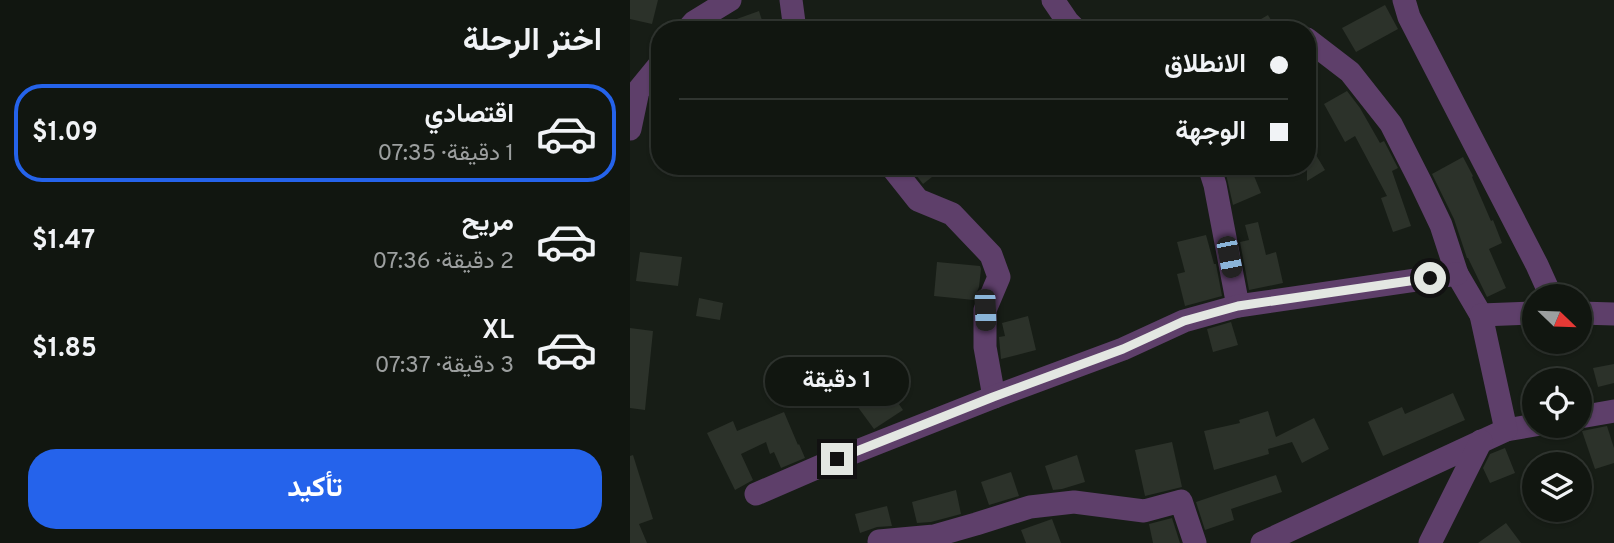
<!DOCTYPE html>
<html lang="ar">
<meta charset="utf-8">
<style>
:root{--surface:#111610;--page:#1e231e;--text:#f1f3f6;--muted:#9c9f9f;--line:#303530;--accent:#2563eb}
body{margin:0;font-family:Overpass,Vazirmatn,sans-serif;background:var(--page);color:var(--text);direction:rtl;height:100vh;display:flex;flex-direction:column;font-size:26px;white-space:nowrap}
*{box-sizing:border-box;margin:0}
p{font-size:23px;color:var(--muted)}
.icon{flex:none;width:38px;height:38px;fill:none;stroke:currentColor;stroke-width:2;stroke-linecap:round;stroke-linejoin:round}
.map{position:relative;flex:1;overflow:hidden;direction:ltr}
.panel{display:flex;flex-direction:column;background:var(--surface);width:630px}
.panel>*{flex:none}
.guide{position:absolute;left:21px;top:21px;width:665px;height:154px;border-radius:28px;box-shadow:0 2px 5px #0004,0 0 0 2px var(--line);direction:rtl;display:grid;align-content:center;height:154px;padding:0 28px;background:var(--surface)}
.needle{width:46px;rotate:113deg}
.controls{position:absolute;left:892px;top:284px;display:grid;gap:14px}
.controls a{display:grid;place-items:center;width:70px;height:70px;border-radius:50%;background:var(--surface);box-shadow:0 2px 5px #0004,0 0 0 2px var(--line);font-size:35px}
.end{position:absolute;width:32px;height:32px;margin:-16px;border:9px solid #e3e7e2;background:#111;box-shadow:0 0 0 4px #111}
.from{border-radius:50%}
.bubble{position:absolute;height:49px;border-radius:24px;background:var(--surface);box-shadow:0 2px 5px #0004,0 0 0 2px var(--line);font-size:23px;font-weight:700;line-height:49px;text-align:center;direction:rtl}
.car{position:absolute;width:21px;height:42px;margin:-21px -10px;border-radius:9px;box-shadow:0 0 5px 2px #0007;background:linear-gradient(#222 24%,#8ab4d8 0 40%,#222 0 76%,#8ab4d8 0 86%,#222 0)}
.guide b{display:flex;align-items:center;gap:24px;height:66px;font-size:26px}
.guide b+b{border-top:2px solid var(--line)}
.guide i{width:18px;height:18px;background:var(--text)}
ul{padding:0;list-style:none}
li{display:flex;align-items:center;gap:21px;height:98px;margin:0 14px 10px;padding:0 14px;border:4px solid transparent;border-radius:28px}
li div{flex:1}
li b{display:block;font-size:26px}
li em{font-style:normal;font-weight:700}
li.active{border-color:var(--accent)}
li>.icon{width:63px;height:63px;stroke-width:1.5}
h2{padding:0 28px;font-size:32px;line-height:84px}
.button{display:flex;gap:14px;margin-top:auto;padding:14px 28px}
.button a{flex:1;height:80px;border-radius:28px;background:var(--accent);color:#fff;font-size:28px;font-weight:700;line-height:80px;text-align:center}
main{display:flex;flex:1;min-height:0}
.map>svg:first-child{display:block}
.building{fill:#2c322a}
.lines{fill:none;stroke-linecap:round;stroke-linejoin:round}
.minor{stroke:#5e3f6a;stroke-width:23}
.route{stroke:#e3e7e2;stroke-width:9}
</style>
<main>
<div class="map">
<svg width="984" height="543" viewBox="0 0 984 543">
<rect width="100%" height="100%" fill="#171d16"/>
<g class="building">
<path d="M0,0H28L22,24L0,19Z"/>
<path d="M755,5L768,29L726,52L712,28Z"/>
<path d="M129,11L135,30H108L104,20Z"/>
<path d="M638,15L647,30H612Z"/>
<path d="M717,91L730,108L750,143L754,141L768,168L762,171L781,226L763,232L751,198L757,196L725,136L715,142L694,104Z"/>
<path d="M677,140L695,170L677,181Z"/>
<path d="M833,157L843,176L842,177L861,221L863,220L872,243L859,249L876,288L857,297L838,258H837L824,219L802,174Z"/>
<path d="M279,166H316L293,184Z"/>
<path d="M615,166H620L631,193L603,205L596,174Z"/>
<path d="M628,222L636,255L646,252L653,283L619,290L610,242L619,240L615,225Z"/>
<path d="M576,235L584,264H586L592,296L555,306L547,274L555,272L547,242Z"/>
<path d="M10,252L52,257L48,286L6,281Z"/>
<path d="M307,262L350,266L351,269L349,287L344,300L304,296Z"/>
<path d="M69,298L93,303L90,320L66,316Z"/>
<path d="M398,316L406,350L371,359L369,337L375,336L372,323Z"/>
<path d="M601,322L608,345L583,352L577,329Z"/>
<path d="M0,328L23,331L15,410L0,408Z"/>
<path d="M984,364V383L968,387L963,368Z"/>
<path d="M248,374L273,410L244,429L219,395Z"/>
<path d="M823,393L835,420L753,456L738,422L772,407L775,414Z"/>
<path d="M638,411L646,437L684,418L699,449L672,463L662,442L638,449L639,454L584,470L574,431L610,423L609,420Z"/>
<path d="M154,412L168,445L169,444L175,458L151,468L144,452L140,454L136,442L111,454L123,480L105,490L77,433L103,421L107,431Z"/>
<path d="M977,426L984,448V463L965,469L952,431Z"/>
<path d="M542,442L552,487L515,496L505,450Z"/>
<path d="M875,448L885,473L860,483L853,468L860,454Z"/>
<path d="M3,455L23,519L9,524L17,543H0V456Z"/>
<path d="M447,455L455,482L432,489L423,490L415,466Z"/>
<path d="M381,472L389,496L359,505L351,482Z"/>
<path d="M646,475L652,492L601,509L604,520L575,530L566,502Z"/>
<path d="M326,490L331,514L301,522L287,523L282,502Z"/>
<path d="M257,506L262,526L247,527L230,533L225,514Z"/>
<path d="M542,518L550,543H523L519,524Z"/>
<path d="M422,519L431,543H396L391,530Z"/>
<path d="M876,523L891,543H848Z"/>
</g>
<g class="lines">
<g class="minor">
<path d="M161,0L165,30"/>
<path d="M423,0L438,22L446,30"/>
<path d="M774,0L779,17L907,265L921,296"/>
<path d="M57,30L64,22L100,0"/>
<path d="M677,39L720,72L761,124L791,183L811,225L827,274L851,315"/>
<path d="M0,129L8,91L30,64"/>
<path d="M261,166L288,200L322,214L361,255L369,277L355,310V347L364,397"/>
<path d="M579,166L585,185L608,306"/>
<path d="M950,313L984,314"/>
<path d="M950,417L984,411"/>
<path d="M876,430L905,425"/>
<path d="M126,494L207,459L364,397L493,349L554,321L608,306L827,274"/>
<path d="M249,541L304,536L346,524L400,507L444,502L514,511L551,501L565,543"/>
<path d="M632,543L876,430L851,315L905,313"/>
<path d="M800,543L851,441"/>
</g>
</g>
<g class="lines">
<path class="route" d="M207,459L363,397L493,349L554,321L608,306L800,278"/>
</g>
</svg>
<div class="controls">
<a><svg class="needle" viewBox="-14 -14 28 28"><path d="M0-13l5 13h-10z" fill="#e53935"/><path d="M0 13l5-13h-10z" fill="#9c9f9f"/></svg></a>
<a><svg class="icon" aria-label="locate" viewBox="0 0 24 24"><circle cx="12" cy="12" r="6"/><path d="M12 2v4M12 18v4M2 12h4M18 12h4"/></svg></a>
<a><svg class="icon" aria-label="layers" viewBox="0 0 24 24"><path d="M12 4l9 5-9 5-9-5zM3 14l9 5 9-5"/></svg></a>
</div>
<i class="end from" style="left:800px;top:278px"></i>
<i class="end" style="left:207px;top:459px"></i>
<div class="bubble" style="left:135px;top:357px;width:144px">1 دقيقة</div>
<i class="car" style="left:599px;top:257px;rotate:169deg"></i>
<i class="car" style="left:355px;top:310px;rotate:178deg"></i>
<div class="guide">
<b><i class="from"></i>الانطلاق</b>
<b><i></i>الوجهة</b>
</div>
</div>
<section class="panel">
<h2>اختر الرحلة</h2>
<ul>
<li class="active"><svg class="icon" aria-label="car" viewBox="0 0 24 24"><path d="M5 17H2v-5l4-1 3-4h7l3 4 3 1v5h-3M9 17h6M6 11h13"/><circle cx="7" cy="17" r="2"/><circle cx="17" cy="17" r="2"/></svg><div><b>اقتصادي</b><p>1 دقيقة · 07:35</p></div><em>$1.09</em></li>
<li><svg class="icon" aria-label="car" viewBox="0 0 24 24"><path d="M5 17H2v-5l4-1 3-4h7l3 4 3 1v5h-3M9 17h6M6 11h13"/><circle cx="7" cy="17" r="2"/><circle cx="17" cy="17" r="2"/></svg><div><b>مريح</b><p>2 دقيقة · 07:36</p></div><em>$1.47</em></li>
<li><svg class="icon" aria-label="car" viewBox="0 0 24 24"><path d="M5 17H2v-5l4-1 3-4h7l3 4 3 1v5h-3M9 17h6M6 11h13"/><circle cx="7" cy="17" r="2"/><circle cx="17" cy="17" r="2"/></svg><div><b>XL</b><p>3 دقيقة · 07:37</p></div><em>$1.85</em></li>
</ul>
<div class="button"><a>تأكيد</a></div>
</section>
</main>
